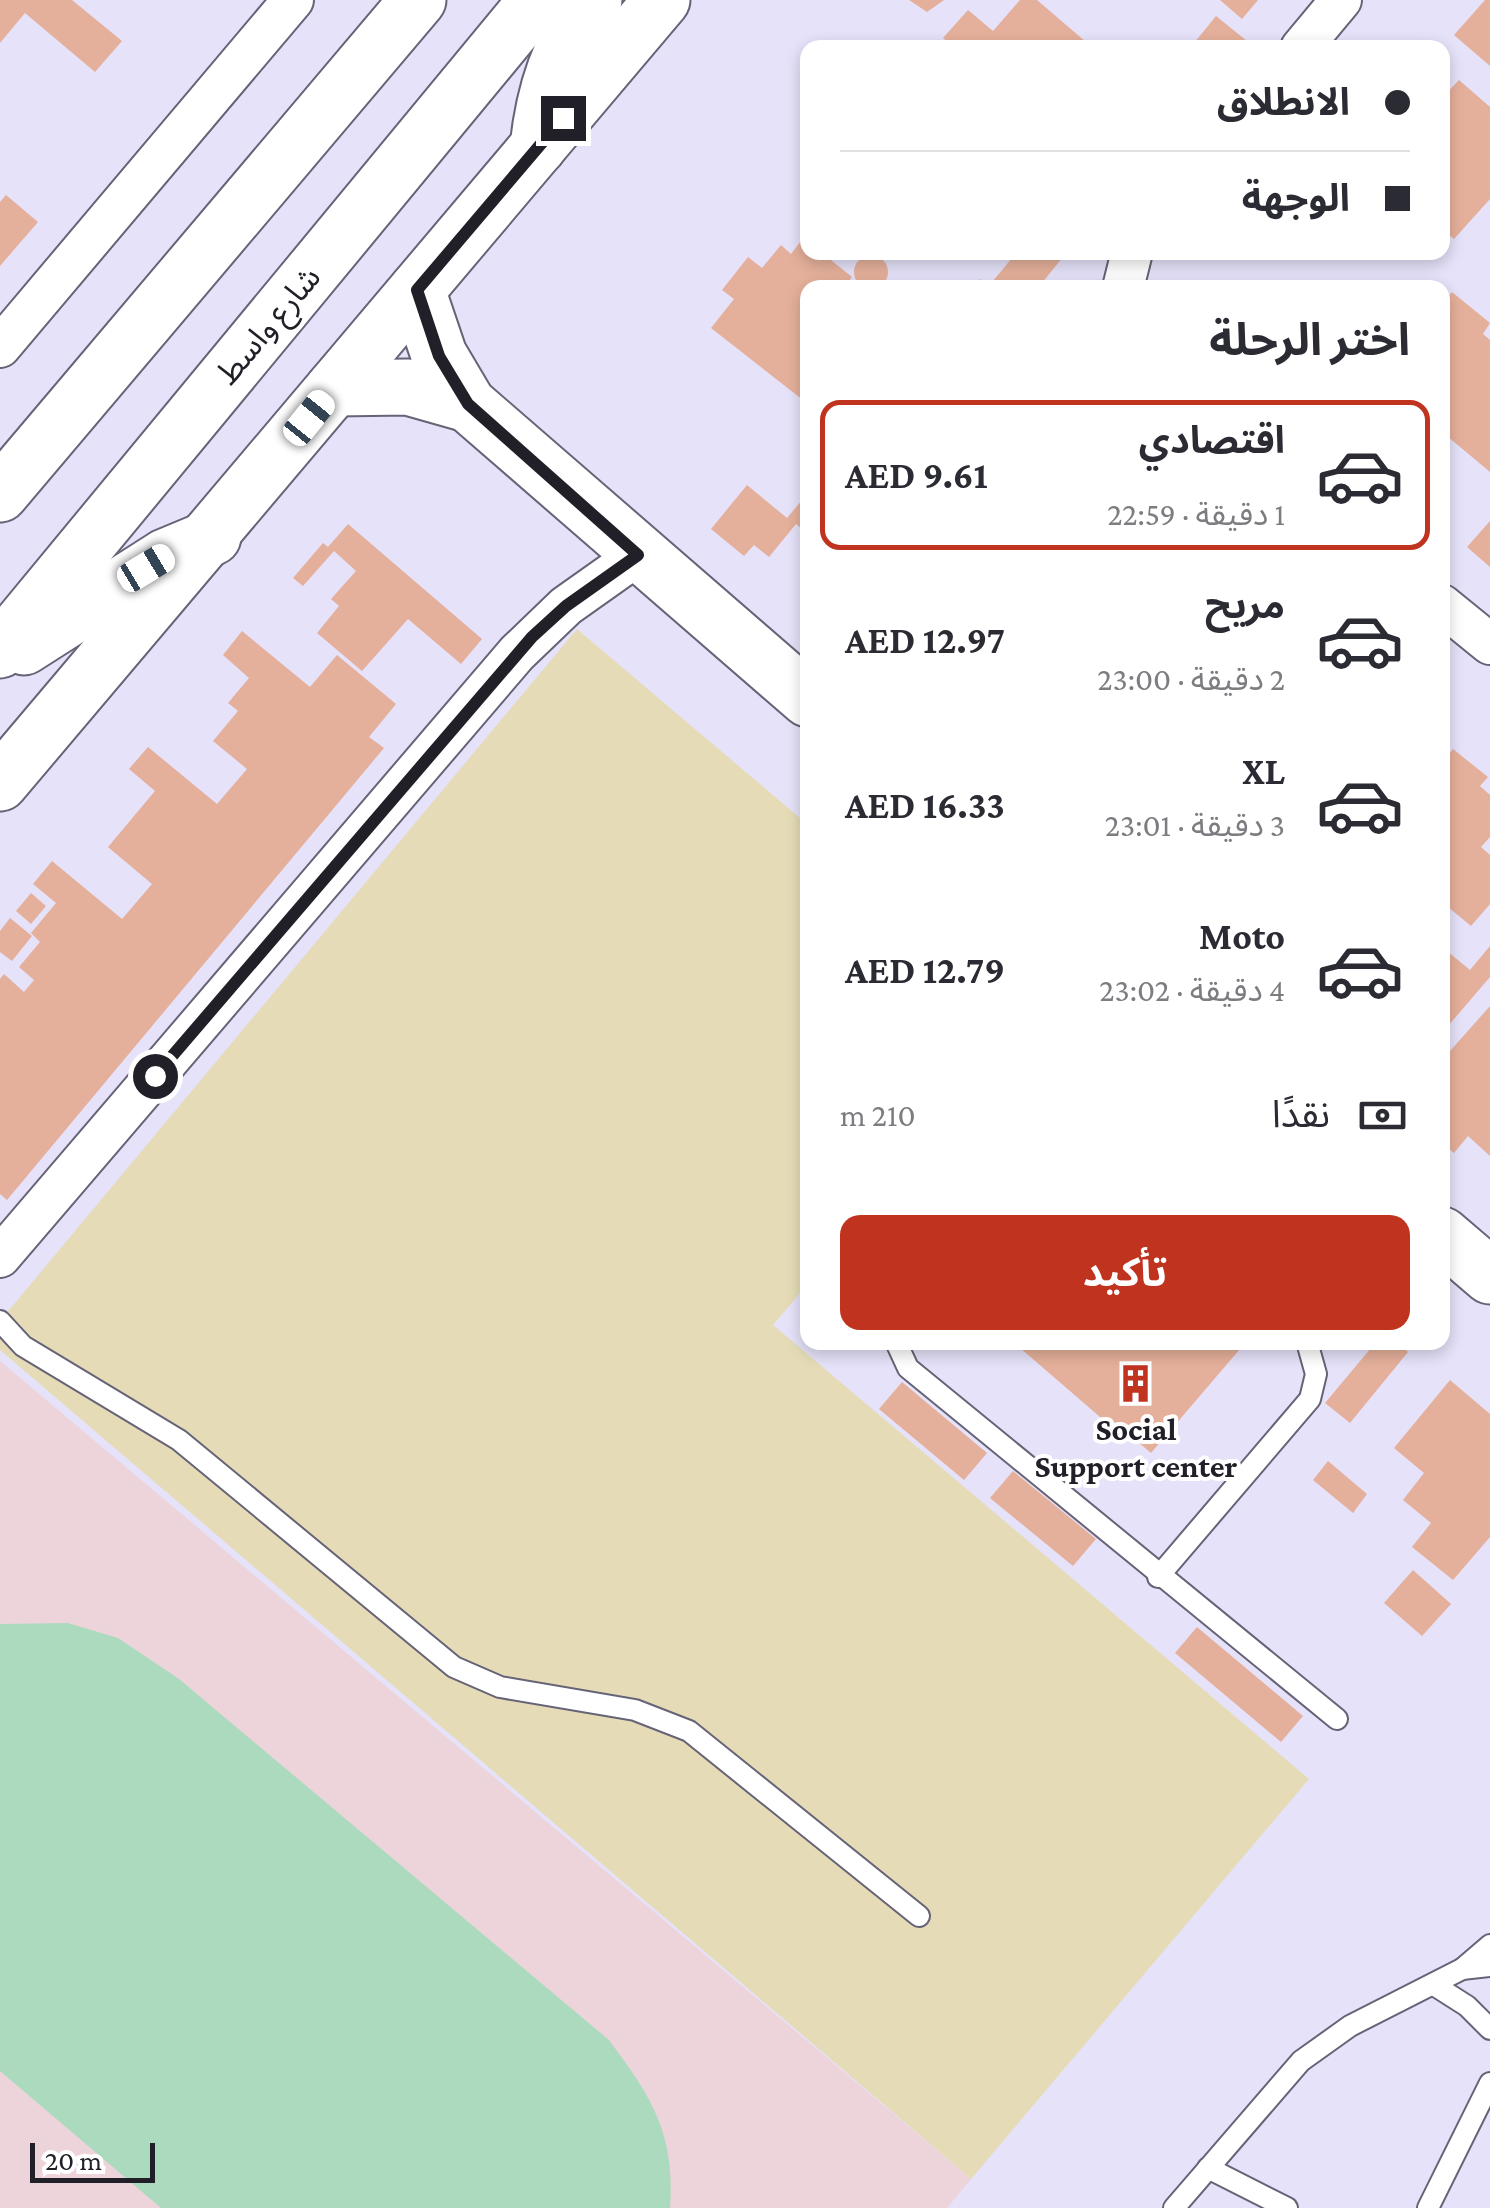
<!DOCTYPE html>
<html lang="ar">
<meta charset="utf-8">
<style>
:root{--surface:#fff;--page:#f2f2f3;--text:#2b2b33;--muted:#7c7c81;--line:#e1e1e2;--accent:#bf331f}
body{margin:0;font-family:"Crimson Pro","Noto Sans Arabic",serif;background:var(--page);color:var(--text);direction:rtl;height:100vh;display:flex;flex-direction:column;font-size:38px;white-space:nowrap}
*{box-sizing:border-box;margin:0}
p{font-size:32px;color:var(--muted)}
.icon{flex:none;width:55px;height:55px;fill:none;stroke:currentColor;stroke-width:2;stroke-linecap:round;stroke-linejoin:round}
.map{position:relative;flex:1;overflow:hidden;direction:ltr}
.details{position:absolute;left:800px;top:280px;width:650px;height:1070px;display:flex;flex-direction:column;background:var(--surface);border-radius:20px;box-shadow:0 5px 15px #0003;direction:rtl}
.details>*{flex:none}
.banner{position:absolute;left:800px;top:40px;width:650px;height:220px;border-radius:20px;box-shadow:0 5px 15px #0003;direction:rtl;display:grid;align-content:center;height:220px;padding:0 40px;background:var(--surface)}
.scale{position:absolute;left:30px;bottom:25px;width:125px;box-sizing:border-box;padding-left:10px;border:5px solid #212028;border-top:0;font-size:28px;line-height:35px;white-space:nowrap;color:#212028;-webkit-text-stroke:8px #fff;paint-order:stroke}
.end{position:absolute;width:45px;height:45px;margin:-22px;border:12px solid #212028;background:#fff;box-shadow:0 0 0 5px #fff}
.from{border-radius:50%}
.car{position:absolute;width:30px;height:60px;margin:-30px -15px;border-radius:12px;box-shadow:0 0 8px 2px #0007;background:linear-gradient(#fff 24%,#345 0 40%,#fff 0 76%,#345 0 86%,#fff 0)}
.banner b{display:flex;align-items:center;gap:35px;height:95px;font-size:38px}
.banner b+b{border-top:2px solid var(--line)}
.banner i{width:25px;height:25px;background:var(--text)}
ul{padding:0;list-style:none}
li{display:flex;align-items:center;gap:30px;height:150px;margin:0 20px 15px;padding:0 20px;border:5px solid transparent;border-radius:20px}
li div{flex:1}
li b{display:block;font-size:38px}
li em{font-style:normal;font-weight:700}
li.current{border-color:var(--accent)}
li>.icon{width:90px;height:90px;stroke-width:1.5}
h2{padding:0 40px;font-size:45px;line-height:120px}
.pay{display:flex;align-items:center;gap:25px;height:110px;padding:0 40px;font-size:38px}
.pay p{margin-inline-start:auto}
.cta{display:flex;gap:20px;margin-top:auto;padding:20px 40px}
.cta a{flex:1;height:115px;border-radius:20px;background:var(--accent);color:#fff;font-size:40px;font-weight:700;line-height:115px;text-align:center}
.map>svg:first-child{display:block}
.commercial{fill:#edd4db}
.green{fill:#abdabe}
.sand{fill:#e5dcb7}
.building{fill:#e5b09b}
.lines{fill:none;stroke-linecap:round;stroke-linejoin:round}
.lane-casing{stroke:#666377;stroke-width:24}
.street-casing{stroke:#666377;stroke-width:44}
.secondary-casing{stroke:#666377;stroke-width:59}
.highway-casing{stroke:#666377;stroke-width:59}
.lane{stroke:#fff;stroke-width:20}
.street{stroke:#fff;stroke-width:40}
.secondary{stroke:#fff;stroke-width:55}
.highway{stroke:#fff;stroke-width:55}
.route{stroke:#212028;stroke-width:12}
.labels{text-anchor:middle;stroke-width:8;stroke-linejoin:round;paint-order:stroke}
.street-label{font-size:32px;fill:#212028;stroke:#fff}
.poi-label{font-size:32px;font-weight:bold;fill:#212028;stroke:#fff}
</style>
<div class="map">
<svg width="1490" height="2208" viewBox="0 0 1490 2208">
<rect width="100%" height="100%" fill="#e5e2f9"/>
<path class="commercial" d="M0,1361L971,2179L947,2208H0Z"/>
<path class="green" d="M68,1623L118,1638L179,1679L609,2040C652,2098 675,2133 670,2208H161L0,2071V1624Z"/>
<path class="sand" d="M577,629L807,824V1285L773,1325L1309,1779L971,2179L0,1350V1321Z"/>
<g class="building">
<path d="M0,0H72L122,41L95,72L25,13L0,43Z"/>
<path d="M909,0H944L927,12Z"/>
<path d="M1020,0H1037L1093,48H954L943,38L968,10L993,31Z"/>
<path d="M1220,0H1258L1242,19Z"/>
<path d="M1485,0H1490V66L1454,35Z"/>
<path d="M1216,16L1247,41L1241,48H1190Z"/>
<path d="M1459,80L1490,107V199L1454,239L1442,229V98Z"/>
<path d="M6,195L38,222L0,266V202Z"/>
<path d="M803,238L808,252H821L852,277L844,288H808V404L711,328L734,299L722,290L748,257L762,268L781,245L791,254Z"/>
<path d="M1017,252H1067L1038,288H973L980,279L988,287Z"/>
<circle cx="871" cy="272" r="17"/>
<path d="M1452,292L1490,323L1483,334L1490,340V472L1447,436L1442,442V303Z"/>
<path d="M747,485L787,518L808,493V534L796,524L769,557L754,545L744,556L711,529Z"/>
<path d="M1490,521V567L1467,547Z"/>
<path d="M348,524L482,639L461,664L408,619L362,671L317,633L339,606L331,599L356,571L334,551L303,586L293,578L323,543L328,547Z"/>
<path d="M242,631L310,687L337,655L396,704L369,737L384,748L7,1200L0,1194V979L4,974L24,992L34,980L19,967L40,942L31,933L56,903L33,884L52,861L122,919L152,884L108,847L155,791L129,769L148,747L217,804L247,769L213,741L238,711L228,703L249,678L223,655Z"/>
<path d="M1453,749L1488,777L1480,786L1490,795V837L1481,847L1490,855V904L1471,926L1442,902V763Z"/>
<path d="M31,893L46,906L31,924L16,911Z"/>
<path d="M10,918L32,936L12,961L0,952V931Z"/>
<path d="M1490,946V977L1442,1033V1002L1447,997L1442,994V947L1470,970Z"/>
<path d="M1490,1006V1156L1468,1136L1454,1153L1442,1143V1060Z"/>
<path d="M1013,1342H1233L1240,1349L1151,1453L1111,1419L1107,1423Z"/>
<path d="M1376,1342H1397L1408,1352L1350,1423L1325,1403Z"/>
<path d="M1450,1380L1490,1414V1537L1453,1580L1412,1547L1431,1523L1403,1500L1424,1473L1394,1448Z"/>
<path d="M902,1382L987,1453L964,1480L879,1409Z"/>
<path d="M1328,1461L1367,1494L1353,1513L1313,1480Z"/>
<path d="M1013,1471L1096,1539L1073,1566L990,1498Z"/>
<path d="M1413,1570L1451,1604L1422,1636L1384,1603Z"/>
<path d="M1197,1627L1303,1716L1281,1742L1175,1653Z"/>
</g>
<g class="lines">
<defs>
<g id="lane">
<path d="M0,1321L23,1346L179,1440L454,1667L500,1687L635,1710L689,1731L919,1916"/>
<path d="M896,1342L908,1368L1337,1719"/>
<path d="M1158,1577L1310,1399L1316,1374L1307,1342"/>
<path d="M1462,1969L1490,1966"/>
<path d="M1434,1985L1467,2006L1490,2029"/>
<path d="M1208,2168L1287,2208"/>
<path d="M1174,2208L1301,2061L1350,2026L1462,1969L1490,1945"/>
<path d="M1428,2208L1490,2083"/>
</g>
<g id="street">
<path d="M1301,48L1341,0"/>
<path d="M1123,288L1132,252"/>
<path d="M0,347L293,0"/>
<path d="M1442,605L1490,644"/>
<path d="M0,1257L517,653L566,606L638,555"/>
</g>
<g id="secondary">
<path d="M417,290L439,355L468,404L808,699"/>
<path d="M334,388L408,387L468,404"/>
<path d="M0,783L662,0"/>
<path d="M1442,1235L1490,1276"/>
</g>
<g id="highway">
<path d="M538,147C544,91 559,44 594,0"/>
<path d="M0,494L418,0"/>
<path d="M24,647L165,557L213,537"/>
<path d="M0,650L537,0"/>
</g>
</defs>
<use href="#lane" class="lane-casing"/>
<use href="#street" class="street-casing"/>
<use href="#secondary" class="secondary-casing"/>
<use href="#highway" class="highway-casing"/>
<use href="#lane" class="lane"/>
<use href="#street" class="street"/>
<use href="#secondary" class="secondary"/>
<use href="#highway" class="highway"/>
</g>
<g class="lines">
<path class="route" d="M155,1076L532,637L566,606L638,555L468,404L439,356L417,290L563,118"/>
</g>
<defs>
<symbol id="building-bare" viewBox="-9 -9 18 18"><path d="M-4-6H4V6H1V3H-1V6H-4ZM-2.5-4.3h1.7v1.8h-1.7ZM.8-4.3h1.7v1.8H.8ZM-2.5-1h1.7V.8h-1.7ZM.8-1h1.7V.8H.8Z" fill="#bf331f" stroke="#fff" stroke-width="2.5" paint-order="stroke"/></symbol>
</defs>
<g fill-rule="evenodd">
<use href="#building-bare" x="1108" y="1356" width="55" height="55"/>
</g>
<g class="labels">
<g class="street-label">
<text transform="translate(268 325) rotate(-50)" y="11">شارع واسط</text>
</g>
<g class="poi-label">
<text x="1136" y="1440">Social<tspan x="1136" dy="37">Support center</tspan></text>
</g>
</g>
</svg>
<div class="scale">20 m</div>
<i class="end from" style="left:155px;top:1076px"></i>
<i class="end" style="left:563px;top:118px"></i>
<i class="car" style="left:309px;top:418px;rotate:39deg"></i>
<i class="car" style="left:146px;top:568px;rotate:59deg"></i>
<div class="banner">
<b><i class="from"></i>الانطلاق</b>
<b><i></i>الوجهة</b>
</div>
<section class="details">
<h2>اختر الرحلة</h2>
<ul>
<li class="current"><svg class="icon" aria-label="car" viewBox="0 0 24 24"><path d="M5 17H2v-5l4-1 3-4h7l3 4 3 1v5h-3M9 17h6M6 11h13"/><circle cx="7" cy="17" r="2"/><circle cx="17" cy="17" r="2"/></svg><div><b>اقتصادي</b><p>1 دقيقة · 22:59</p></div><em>AED 9.61</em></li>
<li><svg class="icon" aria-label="car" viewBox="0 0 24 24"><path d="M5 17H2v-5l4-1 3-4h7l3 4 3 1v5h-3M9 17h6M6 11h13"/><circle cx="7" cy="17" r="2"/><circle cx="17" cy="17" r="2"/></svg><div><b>مريح</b><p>2 دقيقة · 23:00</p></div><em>AED 12.97</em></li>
<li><svg class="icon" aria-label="car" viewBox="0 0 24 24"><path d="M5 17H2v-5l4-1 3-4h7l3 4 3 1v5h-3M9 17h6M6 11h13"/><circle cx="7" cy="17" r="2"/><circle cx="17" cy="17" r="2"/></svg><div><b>XL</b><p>3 دقيقة · 23:01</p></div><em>AED 16.33</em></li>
<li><svg class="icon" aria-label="car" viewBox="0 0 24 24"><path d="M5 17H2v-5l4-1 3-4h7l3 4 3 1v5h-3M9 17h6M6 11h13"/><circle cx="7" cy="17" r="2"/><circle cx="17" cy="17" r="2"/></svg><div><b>Moto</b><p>4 دقيقة · 23:02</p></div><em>AED 12.79</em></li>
</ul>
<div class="pay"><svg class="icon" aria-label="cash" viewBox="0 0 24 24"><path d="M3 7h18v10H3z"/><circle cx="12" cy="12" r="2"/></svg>نقدًا<p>210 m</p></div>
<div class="cta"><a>تأكيد</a></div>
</section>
</div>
